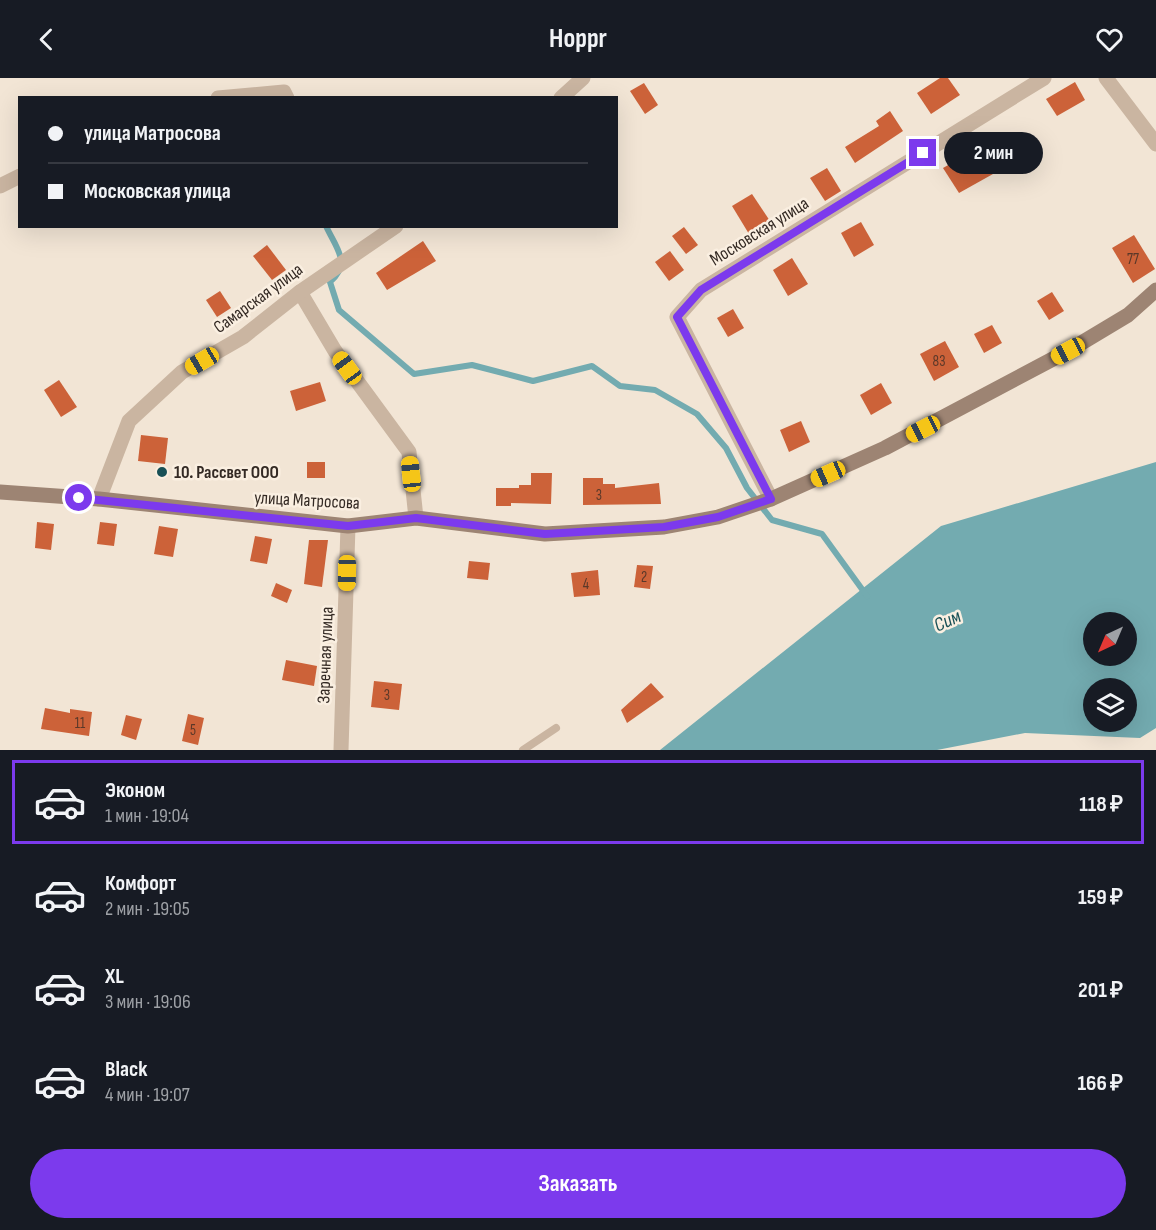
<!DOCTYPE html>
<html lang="ru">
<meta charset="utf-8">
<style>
:root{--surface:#171b24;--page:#242831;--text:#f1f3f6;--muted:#9ea1a6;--line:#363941;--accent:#7c3aed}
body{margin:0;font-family:"Sofia Sans Condensed",sans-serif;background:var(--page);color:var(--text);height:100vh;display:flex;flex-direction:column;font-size:22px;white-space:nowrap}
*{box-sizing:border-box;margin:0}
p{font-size:20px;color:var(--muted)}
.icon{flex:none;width:33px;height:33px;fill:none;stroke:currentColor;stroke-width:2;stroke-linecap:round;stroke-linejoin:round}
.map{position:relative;height:672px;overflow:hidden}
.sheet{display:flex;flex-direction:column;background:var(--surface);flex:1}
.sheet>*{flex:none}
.hud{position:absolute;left:18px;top:18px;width:600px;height:132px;border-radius:0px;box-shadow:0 6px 24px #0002;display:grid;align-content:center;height:132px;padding:0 30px;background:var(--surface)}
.needle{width:39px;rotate:224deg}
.tools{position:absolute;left:1083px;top:534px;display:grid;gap:12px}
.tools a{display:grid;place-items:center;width:54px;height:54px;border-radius:50%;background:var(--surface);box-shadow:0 6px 24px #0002;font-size:30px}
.end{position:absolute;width:27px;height:27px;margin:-14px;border:8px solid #7c3aed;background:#fff;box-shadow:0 0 0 3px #fff}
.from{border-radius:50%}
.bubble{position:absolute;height:42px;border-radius:21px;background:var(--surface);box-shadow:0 6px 24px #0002;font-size:20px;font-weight:700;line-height:42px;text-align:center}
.car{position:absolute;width:18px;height:36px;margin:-18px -9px;border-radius:8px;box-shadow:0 0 4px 2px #0007;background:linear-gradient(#f5c518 24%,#345 0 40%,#f5c518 0 76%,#345 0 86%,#f5c518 0)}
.hud b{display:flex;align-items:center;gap:21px;height:57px;font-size:22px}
.hud b+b{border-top:2px solid var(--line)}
.hud i{width:15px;height:15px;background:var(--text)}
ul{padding:10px 0 0;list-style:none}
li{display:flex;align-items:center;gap:18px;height:84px;margin:0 12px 9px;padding:0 18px;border:3px solid transparent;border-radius:0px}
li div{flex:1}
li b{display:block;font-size:22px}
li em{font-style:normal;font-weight:700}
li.current{border-color:var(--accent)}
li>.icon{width:54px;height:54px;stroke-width:1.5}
.primary-button{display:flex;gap:12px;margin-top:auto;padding:12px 30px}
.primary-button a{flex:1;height:69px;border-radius:36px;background:var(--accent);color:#fff;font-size:24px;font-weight:700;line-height:69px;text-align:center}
header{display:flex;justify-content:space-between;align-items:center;height:78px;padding:0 30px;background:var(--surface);font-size:27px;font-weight:700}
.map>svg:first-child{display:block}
.water{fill:#73abb0;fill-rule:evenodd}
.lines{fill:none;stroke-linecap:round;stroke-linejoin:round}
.stream{stroke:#73abb0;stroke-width:6}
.building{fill:#cc6239}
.service{stroke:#cab5a1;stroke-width:8}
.minor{stroke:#cab5a1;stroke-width:15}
.secondary{stroke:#9d8473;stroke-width:15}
.route{stroke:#7c3aed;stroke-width:8}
.poi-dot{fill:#185056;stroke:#faefe1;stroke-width:2}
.labels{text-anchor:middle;stroke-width:5;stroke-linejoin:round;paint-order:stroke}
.number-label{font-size:15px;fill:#5a3829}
.street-label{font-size:18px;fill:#342a24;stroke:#faefe1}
.poi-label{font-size:18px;font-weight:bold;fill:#342a24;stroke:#faefe1;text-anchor:start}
.water-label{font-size:20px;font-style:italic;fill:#185056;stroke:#faefe1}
</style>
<header><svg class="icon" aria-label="back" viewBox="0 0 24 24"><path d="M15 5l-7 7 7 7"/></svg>Hoppr<svg class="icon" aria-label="heart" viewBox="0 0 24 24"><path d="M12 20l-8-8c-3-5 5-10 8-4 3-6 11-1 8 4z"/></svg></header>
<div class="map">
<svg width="1156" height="672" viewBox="0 0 1156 672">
<rect width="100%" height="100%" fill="#f2e5d5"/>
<path class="water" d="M1156,384V650L1140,660L1025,655L937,672H660L941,448ZM1094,544H1126V578H1094ZM1094,610H1126V644H1094Z"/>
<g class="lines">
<path class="stream" d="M326,148C336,170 352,185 330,204L339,232L414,296L472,287L533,303L592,288L620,308L655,312L697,336L726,370L747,410L772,442L822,456L867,518"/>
</g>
<g class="building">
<path d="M940,0H948L960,17L931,36L917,15Z"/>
<path d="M1075,4L1085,22L1057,38L1046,21Z"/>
<path d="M644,5L658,27L645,36L630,13Z"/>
<path d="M890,33L903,53L855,85L845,69L879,48L876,43Z"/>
<path d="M978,70L993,96L959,115L943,90Z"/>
<path d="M827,90L841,113L825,123L810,100Z"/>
<path d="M752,116L770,143L749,156L732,128Z"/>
<path d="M861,144L874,167L854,179L841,155Z"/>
<path d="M684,149L698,167L686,176L672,158Z"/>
<path d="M1134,157L1155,191L1133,205L1112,170Z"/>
<path d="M423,163L436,183L387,212L376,195Z"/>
<path d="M267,167L286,192L272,202L253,178Z"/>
<path d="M670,173L684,192L669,203L655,184Z"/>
<path d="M792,180L808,206L788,218L773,192Z"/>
<path d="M220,213L231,230L217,239L206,222Z"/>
<path d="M1052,214L1064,233L1049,242L1037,223Z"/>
<path d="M733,231L744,250L728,259L717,240Z"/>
<path d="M992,247L1002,265L984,275L974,256Z"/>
<path d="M945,263L959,289L934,303L920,276Z"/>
<path d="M59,302L77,329L61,339L44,312Z"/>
<path d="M320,304L326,323L296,333L290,313Z"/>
<path d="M881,305L892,325L871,337L860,317Z"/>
<path d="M801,343L810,364L789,374L780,352Z"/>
<path d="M141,357L168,360L165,386L138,383Z"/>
<rect x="307" y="384" width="18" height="16"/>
<path d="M531,395H552L551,426L511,425V428H496V410H519V407H531Z"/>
<path d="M583,400H603V406H615V410L659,405L661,426L583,427Z"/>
<path d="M37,444L54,446L51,472L35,470Z"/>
<path d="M100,444L117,446L114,468L97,466Z"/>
<path d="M159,448L178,451L173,479L154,476Z"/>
<path d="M255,458L272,461L267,486L250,483Z"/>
<path d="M309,462H328L322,509L304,506Z"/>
<path d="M469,483L490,485L488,502L467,500Z"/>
<path d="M637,487L653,488L650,511L634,509Z"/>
<path d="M598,492L600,517L574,519L571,495Z"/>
<path d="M276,505L292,512L287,525L271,518Z"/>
<path d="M286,582L317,588L314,608L282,602Z"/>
<path d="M374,603L402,606L399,632L371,629Z"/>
<path d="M651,605L664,619L627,645L621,632Z"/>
<path d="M45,630L70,635V631L92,634L89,658L41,651Z"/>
<path d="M188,636L204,640L198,667L182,663Z"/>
<path d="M126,637L142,641L136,662L121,657Z"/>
</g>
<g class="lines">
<path class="service" d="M523,672L556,650"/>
<g class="minor">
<path d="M1106,0L1156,66"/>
<path d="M218,20L284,14L287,20"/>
<path d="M561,20L583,0"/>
<path d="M0,108L20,98"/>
<path d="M300,214L335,273L409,374L416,440"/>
<path d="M99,421L129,343L182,294L243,259L300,214L396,148"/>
<path d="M771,421L677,239L701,212L1044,0"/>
<path d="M341,672L348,448"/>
</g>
<path class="secondary" d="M0,414L99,421L348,448L416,440L545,456L664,449L718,439L771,421L885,370L1068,273L1128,237L1156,212"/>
</g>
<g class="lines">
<path class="route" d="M79,420L348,448L416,440L545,456L664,449L718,439L771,421L677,239L701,212L923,75"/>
</g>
<circle class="poi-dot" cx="162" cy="394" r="6"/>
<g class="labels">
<g class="number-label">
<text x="1133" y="186">77</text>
<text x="939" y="288">83</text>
<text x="599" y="422">3</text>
<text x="644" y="504">2</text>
<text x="586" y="511">4</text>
<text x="387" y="622">3</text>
<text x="80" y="650">11</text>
<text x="193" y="657">5</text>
</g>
<g class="street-label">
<text transform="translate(759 153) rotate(-32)" y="6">Московская улица</text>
<text transform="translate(258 220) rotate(-36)" y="6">Самарская улица</text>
<text transform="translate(307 422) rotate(3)" y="6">улица Матросова</text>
<text transform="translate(325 577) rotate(-88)" y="6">Заречная улица</text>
</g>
<g class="poi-label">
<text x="174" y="400">10. Рассвет ООО</text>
</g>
<g class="water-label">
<text transform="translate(947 542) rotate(-24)" y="7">Сим</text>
</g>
</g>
</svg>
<div class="tools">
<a><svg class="needle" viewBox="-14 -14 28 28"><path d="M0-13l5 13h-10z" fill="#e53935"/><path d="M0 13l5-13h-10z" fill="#9ea1a6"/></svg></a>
<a><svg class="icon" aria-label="layers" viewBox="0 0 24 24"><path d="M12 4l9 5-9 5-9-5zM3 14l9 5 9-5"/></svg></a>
</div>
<i class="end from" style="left:79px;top:420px"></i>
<i class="end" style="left:923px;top:75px"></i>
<div class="bubble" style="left:944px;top:54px;width:99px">2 мин</div>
<i class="car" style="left:1068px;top:273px;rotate:242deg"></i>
<i class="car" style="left:202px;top:283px;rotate:240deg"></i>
<i class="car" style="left:347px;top:290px;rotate:324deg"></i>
<i class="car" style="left:923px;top:351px;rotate:243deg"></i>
<i class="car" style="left:411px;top:396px;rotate:354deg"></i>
<i class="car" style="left:828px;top:396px;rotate:246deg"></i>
<i class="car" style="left:347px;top:495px;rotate:181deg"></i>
<div class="hud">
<b><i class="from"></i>улица Матросова</b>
<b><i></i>Московская улица</b>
</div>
</div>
<section class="sheet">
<ul>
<li class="current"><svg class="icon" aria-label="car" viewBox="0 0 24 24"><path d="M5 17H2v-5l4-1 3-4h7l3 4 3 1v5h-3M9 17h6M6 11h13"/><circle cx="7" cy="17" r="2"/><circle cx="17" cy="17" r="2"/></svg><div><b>Эконом</b><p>1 мин · 19:04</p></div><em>118 ₽</em></li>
<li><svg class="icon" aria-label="car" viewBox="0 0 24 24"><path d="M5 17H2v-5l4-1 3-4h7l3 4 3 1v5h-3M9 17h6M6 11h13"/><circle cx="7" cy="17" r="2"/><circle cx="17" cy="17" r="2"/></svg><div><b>Комфорт</b><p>2 мин · 19:05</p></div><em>159 ₽</em></li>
<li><svg class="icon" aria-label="car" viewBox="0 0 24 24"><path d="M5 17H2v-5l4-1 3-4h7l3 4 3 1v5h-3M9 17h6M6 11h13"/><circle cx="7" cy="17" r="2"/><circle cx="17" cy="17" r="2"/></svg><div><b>XL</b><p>3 мин · 19:06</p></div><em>201 ₽</em></li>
<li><svg class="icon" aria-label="car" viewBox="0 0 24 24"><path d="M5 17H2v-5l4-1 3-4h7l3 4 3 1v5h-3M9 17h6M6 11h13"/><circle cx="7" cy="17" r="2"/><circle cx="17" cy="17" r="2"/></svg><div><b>Black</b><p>4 мин · 19:07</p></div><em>166 ₽</em></li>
</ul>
<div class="primary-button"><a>Заказать</a></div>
</section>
